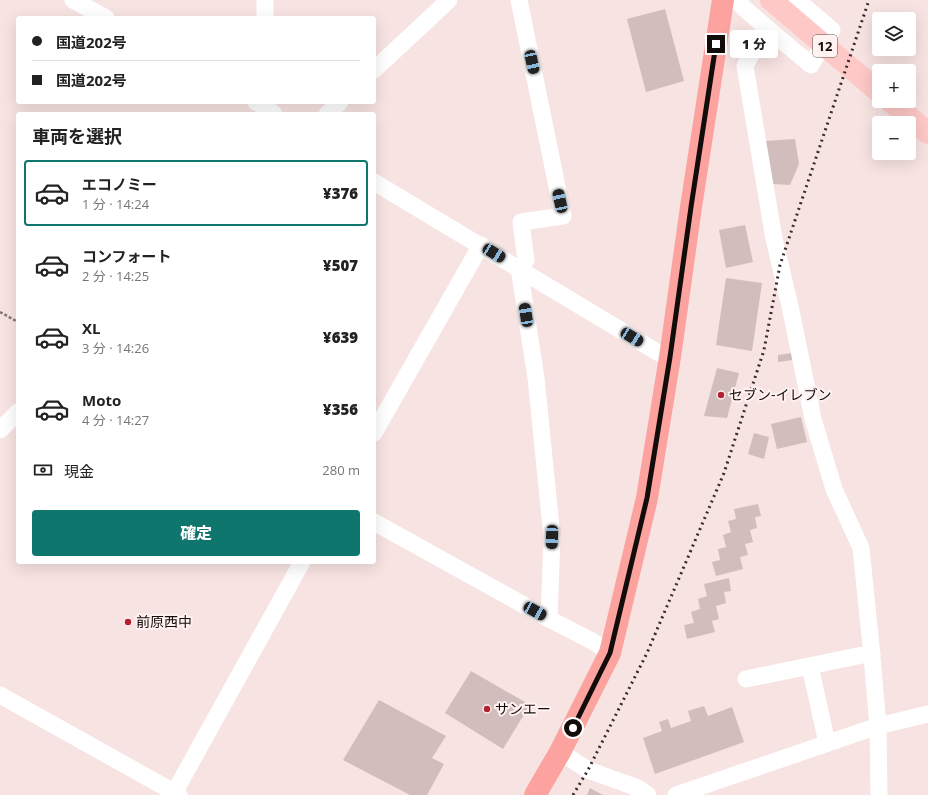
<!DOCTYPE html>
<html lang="ja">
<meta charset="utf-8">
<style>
:root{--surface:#fff;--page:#f6f6f6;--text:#222;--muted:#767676;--line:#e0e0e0;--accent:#0f766e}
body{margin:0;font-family:"Open Sans","Noto Sans JP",sans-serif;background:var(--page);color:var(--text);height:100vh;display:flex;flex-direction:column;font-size:15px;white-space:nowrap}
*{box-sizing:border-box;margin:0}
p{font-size:13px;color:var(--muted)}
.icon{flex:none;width:22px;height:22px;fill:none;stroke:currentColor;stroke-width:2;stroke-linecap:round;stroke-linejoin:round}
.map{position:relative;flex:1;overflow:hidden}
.sheet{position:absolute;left:16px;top:112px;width:360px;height:452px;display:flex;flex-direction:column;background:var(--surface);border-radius:4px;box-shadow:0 4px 16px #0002}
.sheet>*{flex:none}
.top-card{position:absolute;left:16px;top:16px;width:360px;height:88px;border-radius:4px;box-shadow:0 4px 16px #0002;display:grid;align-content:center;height:88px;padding:0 16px;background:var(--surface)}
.tools{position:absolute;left:872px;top:12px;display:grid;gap:8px}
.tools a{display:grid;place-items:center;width:44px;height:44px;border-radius:4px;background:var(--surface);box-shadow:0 4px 16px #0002;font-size:20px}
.end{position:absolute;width:18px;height:18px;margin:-9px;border:5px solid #120c0b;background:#fff;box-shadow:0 0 0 2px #fff}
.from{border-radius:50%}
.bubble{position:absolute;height:28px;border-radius:4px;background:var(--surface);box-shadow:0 4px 16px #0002;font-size:13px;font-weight:800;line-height:28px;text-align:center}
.car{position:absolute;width:12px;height:24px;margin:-12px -6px;border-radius:5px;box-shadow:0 0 3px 1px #0007;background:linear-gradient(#222 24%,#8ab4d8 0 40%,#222 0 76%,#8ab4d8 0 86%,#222 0)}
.top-card b{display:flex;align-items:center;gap:14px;height:38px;font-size:15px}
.top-card b+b{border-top:1px solid var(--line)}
.top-card i{width:10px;height:10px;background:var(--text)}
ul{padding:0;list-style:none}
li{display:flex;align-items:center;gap:12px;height:66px;margin:0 8px 6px;padding:0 8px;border:2px solid transparent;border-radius:4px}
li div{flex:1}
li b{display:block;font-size:15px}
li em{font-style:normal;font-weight:800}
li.selected{border-color:var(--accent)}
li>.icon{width:36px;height:36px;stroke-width:1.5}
h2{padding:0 16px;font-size:18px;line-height:48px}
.pay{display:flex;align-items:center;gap:10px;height:44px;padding:0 16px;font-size:15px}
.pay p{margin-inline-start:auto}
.primary-button{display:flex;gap:8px;margin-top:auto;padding:8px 16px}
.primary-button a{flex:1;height:46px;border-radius:4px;background:var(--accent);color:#fff;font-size:16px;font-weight:800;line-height:46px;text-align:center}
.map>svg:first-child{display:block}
.building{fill:#d0bdbc}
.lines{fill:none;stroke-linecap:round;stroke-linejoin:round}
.path{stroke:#857876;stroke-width:2.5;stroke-dasharray:3 2;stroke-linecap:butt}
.street{stroke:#fff;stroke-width:17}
.primary{stroke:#fdc8c6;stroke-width:22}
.highway{stroke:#fca3a0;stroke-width:22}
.rail{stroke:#342c2b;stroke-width:3;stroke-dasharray:2 4;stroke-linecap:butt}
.route{stroke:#120c0b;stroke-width:5}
.poi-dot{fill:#b42231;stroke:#fff2f1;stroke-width:1.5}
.labels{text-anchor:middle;stroke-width:4;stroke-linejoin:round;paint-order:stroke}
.shield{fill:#fff2f1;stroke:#595150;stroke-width:1}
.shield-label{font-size:13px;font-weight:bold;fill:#120c0b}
.poi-label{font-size:14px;fill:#120c0b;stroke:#fff2f1;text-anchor:start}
</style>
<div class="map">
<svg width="928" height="795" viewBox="0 0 928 795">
<rect width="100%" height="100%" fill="#f7e3e1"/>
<g class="building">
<path d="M665,9L684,81L646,92L627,19Z"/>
<path d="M795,139L799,164L790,185L772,184L765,141Z"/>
<path d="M745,225L753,262L726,268L719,230Z"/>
<path d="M726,278L762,283L752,351L716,345Z"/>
<path d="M792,353L793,360L778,362V355Z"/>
<path d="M717,368L739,373L727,418L704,416Z"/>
<path d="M801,417L807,442L777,449L771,424Z"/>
<path d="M754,433L769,437L764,459L748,454Z"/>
<path d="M758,504L761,516L755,517L757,528L750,530L753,542L745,544L748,555L740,557L743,569L716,576L712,562L720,560L718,549L726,547L723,535L731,532L728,521L736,519L734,509Z"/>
<path d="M729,578L731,591L724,592L726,603L716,606L719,619L712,621L715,632L687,639L684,625L694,623L691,612L700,609L698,599L707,596L704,584Z"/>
<path d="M471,671L530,705L503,749L445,713Z"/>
<path d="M379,700L446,736L432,758L444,764L427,795H410L343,760Z"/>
<path d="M704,706L708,716L732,707L744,742L655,774L643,738L662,731L659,722L668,719L671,728L691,721L688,711Z"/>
<path d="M590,788L603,795H587Z"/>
</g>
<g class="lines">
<path class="path" d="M0,312L18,322"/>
<g class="street">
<path d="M73,0L106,18"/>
<path d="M519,0L563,216L521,222L526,260L519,268L536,378L552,537L549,619"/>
<path d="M735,0L768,29L754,49L745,66L774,239L790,306L813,419L834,489L861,548L871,646L878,726L879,795"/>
<path d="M265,18V0"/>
<path d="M768,29L811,65L832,30L797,0"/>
<path d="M374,70L449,0"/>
<path d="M256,102L267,108L274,114"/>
<path d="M327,114L340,102"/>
<path d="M374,182L657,352L670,357"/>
<path d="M0,430L18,412"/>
<path d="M374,433L481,245"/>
<path d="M374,522L549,619L592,641L610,653"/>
<path d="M810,666L827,743"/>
<path d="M746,679L872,653"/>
<path d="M0,695L179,795"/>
<path d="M560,752L588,770L638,788L648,795"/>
<path d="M173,795L302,562"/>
<path d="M676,795L878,726L928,714"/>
</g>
<g class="primary">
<path d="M771,0L879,92"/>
<path d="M890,101L928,133"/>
</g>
<path class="highway" d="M535,795L560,752L610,653L647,498L670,357L691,207L723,0"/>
<path class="rail" d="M573,795L588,770L647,653L724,473L764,350L780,265L869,0"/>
</g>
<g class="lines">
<path class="route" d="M573,728L610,653L647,498L670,357L691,207L716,44"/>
</g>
<g class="poi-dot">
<circle cx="721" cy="395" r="4"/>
<circle cx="128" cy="622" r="4"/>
<circle cx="487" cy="709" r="4"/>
</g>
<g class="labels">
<rect class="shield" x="813" y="35" width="24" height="22" rx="3"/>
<g class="shield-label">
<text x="825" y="51">12</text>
</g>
<g class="poi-label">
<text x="729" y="400">セブン-イレブン</text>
<text x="136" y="627">前原西中</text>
<text x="495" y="714">サンエー</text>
</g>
</g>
</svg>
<div class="tools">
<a><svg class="icon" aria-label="layers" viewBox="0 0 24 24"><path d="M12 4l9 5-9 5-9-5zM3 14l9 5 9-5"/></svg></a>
<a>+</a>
<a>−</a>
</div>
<i class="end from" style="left:573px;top:728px"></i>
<i class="end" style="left:716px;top:44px"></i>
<div class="bubble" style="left:730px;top:30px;width:48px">1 分</div>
<i class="car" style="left:532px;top:62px;rotate:168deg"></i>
<i class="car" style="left:560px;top:201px;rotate:348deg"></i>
<i class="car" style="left:494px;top:253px;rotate:121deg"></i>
<i class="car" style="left:526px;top:315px;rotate:351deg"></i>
<i class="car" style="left:632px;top:337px;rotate:121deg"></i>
<i class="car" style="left:552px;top:537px;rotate:182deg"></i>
<i class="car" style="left:535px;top:611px;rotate:119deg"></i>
<div class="top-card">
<b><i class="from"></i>国道202号</b>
<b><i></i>国道202号</b>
</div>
<section class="sheet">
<h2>車両を選択</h2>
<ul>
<li class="selected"><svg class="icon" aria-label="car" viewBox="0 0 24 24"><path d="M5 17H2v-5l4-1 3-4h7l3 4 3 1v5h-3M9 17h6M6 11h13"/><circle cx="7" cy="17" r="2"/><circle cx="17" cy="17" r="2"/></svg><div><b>エコノミー</b><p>1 分 · 14:24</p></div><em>¥376</em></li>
<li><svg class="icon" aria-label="car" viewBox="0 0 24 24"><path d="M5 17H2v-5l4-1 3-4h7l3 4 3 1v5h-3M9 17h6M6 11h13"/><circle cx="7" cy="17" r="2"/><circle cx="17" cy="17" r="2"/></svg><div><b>コンフォート</b><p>2 分 · 14:25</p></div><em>¥507</em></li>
<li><svg class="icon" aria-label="car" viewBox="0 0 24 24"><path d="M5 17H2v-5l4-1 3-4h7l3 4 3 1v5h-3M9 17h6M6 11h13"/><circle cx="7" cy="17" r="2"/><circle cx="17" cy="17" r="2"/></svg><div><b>XL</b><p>3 分 · 14:26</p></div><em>¥639</em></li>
<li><svg class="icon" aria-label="car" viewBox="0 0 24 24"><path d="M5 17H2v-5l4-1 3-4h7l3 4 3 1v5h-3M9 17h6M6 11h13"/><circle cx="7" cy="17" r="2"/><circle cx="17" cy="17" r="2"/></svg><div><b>Moto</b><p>4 分 · 14:27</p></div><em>¥356</em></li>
</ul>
<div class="pay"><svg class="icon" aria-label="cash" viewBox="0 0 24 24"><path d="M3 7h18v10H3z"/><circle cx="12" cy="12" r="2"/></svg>現金<p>280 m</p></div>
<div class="primary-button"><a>確定</a></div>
</section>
</div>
